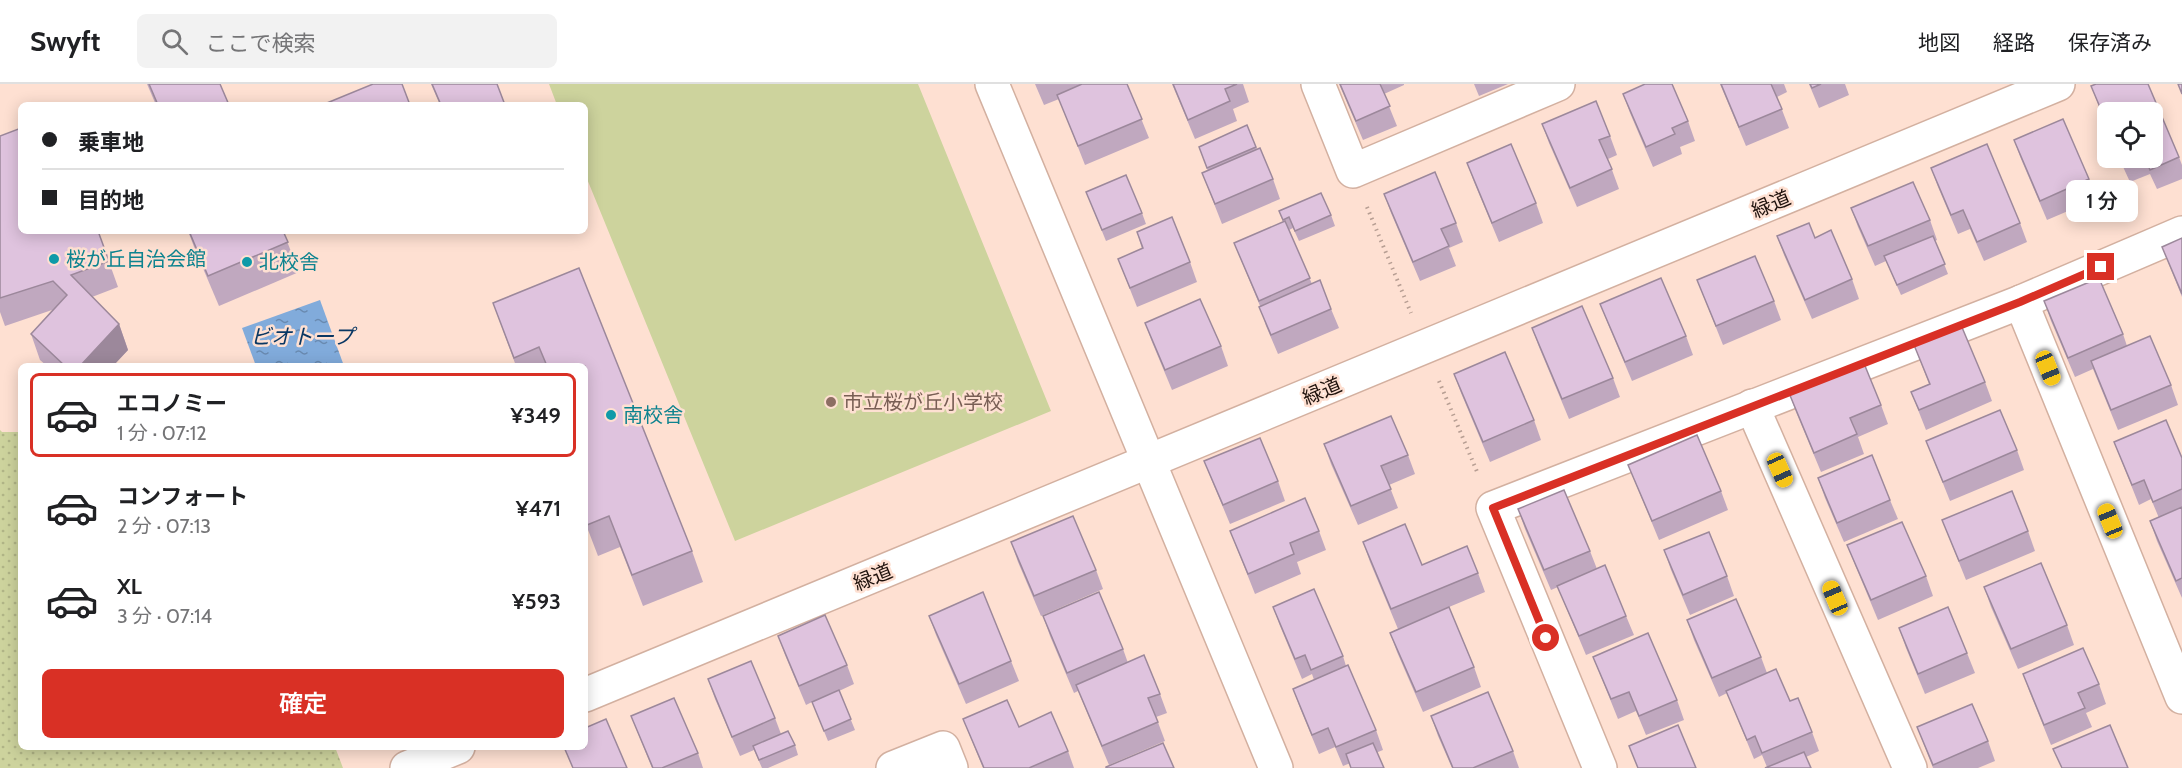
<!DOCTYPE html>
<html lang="ja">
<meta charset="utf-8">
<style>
:root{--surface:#fff;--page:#f2f2f2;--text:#202124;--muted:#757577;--line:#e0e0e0;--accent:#d93025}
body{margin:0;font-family:Cabin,"Noto Sans JP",sans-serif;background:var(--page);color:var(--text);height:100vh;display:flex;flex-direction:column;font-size:22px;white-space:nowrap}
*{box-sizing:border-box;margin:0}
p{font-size:20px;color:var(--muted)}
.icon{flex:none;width:33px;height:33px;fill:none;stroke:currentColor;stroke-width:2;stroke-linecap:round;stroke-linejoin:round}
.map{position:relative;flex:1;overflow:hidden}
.panel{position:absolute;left:18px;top:279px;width:570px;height:387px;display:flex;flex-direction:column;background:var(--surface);border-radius:9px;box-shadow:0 3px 15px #0003}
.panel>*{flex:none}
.guide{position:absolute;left:18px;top:18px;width:570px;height:132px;border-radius:9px;box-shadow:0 3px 15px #0003;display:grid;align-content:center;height:132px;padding:0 24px;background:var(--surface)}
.fabs{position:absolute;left:2097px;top:18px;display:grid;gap:12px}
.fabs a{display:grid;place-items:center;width:66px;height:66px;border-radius:9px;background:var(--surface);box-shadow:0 3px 15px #0003;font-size:30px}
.end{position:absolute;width:27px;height:27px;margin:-14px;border:8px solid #d93025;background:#fff;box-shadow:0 0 0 3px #fff}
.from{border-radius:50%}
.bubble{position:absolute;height:42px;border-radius:9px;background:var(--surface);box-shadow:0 3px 15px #0003;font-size:20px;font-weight:600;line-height:42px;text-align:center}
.car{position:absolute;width:18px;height:36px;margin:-18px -9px;border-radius:8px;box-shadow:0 0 4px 2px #0007;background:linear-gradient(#f5c518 24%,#345 0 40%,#f5c518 0 76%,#345 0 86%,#f5c518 0)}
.guide b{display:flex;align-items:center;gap:21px;height:57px;font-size:22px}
.guide b+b{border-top:2px solid var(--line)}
.guide i{width:15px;height:15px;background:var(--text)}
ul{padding:10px 0 0;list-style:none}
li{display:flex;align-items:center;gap:18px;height:84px;margin:0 12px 9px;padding:0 12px;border:3px solid transparent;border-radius:9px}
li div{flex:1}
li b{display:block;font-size:22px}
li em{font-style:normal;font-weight:600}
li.current{border-color:var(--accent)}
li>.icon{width:54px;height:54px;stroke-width:1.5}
.cta{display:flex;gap:12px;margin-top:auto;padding:12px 24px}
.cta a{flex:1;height:69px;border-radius:9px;background:var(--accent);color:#fff;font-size:24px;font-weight:600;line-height:69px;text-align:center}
header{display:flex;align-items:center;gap:36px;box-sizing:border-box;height:84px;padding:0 30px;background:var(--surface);border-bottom:2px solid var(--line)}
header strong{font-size:28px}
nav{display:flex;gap:33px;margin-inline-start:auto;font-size:21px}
.search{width:420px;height:54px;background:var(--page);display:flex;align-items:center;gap:15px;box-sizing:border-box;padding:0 21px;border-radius:9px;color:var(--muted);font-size:22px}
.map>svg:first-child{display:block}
.grass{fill:url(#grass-dots)}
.pitch{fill:#cdd39d}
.water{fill:url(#water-ripples)}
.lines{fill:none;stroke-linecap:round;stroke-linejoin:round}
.street-casing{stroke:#d3b0a0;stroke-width:36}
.secondary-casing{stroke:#d3b0a0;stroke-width:36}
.path{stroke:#b79e93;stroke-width:4;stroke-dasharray:1.5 4.5;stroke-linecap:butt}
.street{stroke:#fff;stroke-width:33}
.secondary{stroke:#fff;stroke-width:33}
.wall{fill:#c0a8bf}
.shaded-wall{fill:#9c889b}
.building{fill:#dfc3de;stroke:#9c889b;stroke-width:1.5}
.route{stroke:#d93025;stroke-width:8}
.culture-dot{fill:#0f9aa8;stroke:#fee0d2;stroke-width:2}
.education-dot{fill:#8d6e63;stroke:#fee0d2;stroke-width:2}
.labels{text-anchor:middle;stroke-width:5;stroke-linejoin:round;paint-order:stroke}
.street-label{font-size:20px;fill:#1e110c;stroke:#fee0d2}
.culture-label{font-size:20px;fill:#0d838f;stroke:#fee0d2;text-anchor:start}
.education-label{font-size:20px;fill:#785e54;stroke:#fee0d2;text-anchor:start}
.water-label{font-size:21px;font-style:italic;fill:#093763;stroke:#fee0d2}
</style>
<header>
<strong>Swyft</strong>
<div class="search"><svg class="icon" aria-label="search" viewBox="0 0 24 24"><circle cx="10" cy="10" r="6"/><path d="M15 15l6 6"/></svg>ここで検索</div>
<nav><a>地図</a><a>経路</a><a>保存済み</a></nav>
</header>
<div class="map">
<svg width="2182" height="684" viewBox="0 0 2182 684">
<defs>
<pattern id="grass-dots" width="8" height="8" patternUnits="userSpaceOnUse" patternTransform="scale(1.5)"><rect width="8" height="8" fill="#cdd39d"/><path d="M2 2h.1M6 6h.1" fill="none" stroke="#b0b486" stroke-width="1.8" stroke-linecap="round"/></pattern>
<pattern id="water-ripples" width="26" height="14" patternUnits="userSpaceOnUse" patternTransform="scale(1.5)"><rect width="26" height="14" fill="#81abdb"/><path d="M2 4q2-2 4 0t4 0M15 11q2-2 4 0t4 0" fill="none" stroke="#698ab0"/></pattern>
</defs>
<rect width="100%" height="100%" fill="#fee0d2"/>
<path class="grass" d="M0,346L2,348H21V663H335L343,684H0Z"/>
<path class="pitch" d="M549,0H918L1051,327L735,457L585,90V21H557Z"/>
<path class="water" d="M320,216L344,282H256L242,244Z"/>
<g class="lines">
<defs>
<g id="street">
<path d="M1318,0L1353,87L1558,0"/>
<path d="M2021,218L2182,613"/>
<path d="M1752,322L1910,684"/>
<path d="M585,611L2058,0"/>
<path d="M407,684L458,663"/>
<path d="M893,684L943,664L951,684"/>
<path d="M1600,684L1493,424L2021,218L2182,149"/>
</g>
<path id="secondary" d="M992,0L1276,684"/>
</defs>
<use href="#street" class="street-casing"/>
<use href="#secondary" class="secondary-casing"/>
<g class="path">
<path d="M1367,123L1411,229"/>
<path d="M1439,297L1478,390"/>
</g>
<use href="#street" class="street"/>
<use href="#secondary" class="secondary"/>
</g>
<g class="wall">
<path d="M147,0H220L229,21H156Z"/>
<path d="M431,0H497L505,21H440Z"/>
<path d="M1035,0H1127L1149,54L1085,81L1059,15L1044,21Z"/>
<path d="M1172,0H1243L1249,18L1233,25L1237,37L1195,55Z"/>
<path d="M1339,0H1404V1L1384,10L1397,42L1363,56Z"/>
<path d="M1474,0H1508L1479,12Z"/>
<path d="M1720,0H1784L1787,8L1777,13L1789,44L1746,62Z"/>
<path d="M1809,0H1845L1849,11L1819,24Z"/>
<path d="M2091,2L2179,73L2182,81V95L2157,105L2150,90L2130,98L2119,74H2152L2108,28V45Z"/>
<path d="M1623,10L1688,37L1695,57L1680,63L1682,70L1653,83L1630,29Z"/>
<path d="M1542,40L1610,52L1617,71L1608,75L1619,105L1577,123L1549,59Z"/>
<path d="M1247,41L1257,65L1273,95L1280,115L1222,140L1202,89L1208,87L1199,63Z"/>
<path d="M0,52L98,147L118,203L92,213L119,240L128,266L113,282H47L40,276L31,250L52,226L5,242L0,228Z"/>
<path d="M2014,56L2089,95L2096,115L2047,136L2021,75Z"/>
<path d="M1467,79L1536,119L1543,139L1499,158L1474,98Z"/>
<path d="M1931,84L2020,139L2027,158L1984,177L1970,145L1958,150L1938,103Z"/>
<path d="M1086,108L1142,129L1146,140L1106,157Z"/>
<path d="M1384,110L1456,139L1463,158L1449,164L1456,182L1420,197L1391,129Z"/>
<path d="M1851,124L1930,136L1937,156L1935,157L1948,190L1901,211L1886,177L1875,182L1858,143Z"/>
<path d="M1279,127L1331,131L1335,142L1299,157L1293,144L1289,146L1312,200L1331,225L1339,244L1278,270L1266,242L1260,222L1234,159L1283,138Z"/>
<path d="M188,147H283L299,188L219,222L196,168Z"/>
<path d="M1137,148L1190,178L1197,198L1137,223L1118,175L1142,165Z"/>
<path d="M1777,152L1815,154L1852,195L1859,215L1812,235L1784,171Z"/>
<path d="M2182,154V213L2162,163Z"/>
<path d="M579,184L692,467L703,498L643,522L620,463L598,472L585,438V282H516L493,219Z"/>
<path d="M1697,196L1774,217L1781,236L1723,261Z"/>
<path d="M2044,217L2123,250L2127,262L2171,301L2178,321L2118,346L2093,285L2075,293L2051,237Z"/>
<path d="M1600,220L1686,252L1693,271L1632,297L1608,240Z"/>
<path d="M1145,239L1221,262L1228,282L1172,306L1152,258Z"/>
<path d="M1532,244L1613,294L1620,313L1569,335L1539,263Z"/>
<path d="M1914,261L1985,298L1992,317L1926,346L1911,308L1929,300Z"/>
<path d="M1454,290L1534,336L1541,356L1490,378L1461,309Z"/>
<path d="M1789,309L1881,321L1888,340L1858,353L1864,370L1821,388L1796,328Z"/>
<path d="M1926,357L2017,366L2024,386L1950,417Z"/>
<path d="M2114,358L2182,374V514L2157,457L2150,437L2159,434L2151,415L2139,421Z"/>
<path d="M1324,360L1408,371L1415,390L1389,401L1398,424L1358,441L1331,380Z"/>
<path d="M1204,377L1278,397L1285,417L1230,440L1212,397Z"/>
<path d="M1628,381L1721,407L1728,426L1659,456Z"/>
<path d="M1818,394L1890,416L1898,435L1844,458L1825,414Z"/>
<path d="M1518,425L1590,467L1597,485L1626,532L1634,551L1586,571L1565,521L1558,503L1551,506L1525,445Z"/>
<path d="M1942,436L2028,447L2035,467L1966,496Z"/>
<path d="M1230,447H1319L1326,466L1297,478L1301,490L1255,510Z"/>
<path d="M1011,458L1096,486L1103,505L1041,532L1018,478Z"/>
<path d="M1363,458L1422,481L1478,489L1485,508L1449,523L1474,583L1481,603L1423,628L1397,568L1390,549L1398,545L1370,478Z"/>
<path d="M1847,461L1926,492L1933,512L1878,536L1855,481Z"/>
<path d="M1664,466L1727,492L1734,512L1690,531L1671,486Z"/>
<path d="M1984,503L2067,541L2074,561L2018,585L1991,523Z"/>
<path d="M1273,523L1343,572L1346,582L1376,646L1383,666L1343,682L1335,663L1319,670L1300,624L1293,605L1314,596L1312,590L1302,595L1280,542Z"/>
<path d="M929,532L1011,577L1019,597L966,620L936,551Z"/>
<path d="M1043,532L1123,565L1128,579L1160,610L1167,629L1156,633L1165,657L1109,681L1078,607L1074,609L1050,552Z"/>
<path d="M1687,536L1761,573L1767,589L1790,617L1812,648L1819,667L1806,673L1767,683L1762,671L1754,675L1727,609L1719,613L1694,556Z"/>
<path d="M1899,544L1967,569L1975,589L1925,610L1906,564Z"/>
<path d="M778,552L847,581L854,600L839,607L855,646L828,657L812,618L806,621L785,571Z"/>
<path d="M1593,573L1677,616L1684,636L1646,651L1636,627L1618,635Z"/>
<path d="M2023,590L2099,600L2106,620L2086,629L2092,643L2051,661L2030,609Z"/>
<path d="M708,595L775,634L781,650L795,661L798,671L768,684H762L754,666L740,672L715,615Z"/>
<path d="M631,632L698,669L703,684H652Z"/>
<path d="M1431,632L1513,667L1519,684H1452L1438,652Z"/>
<path d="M963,635L1019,643L1068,667L1074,684H983Z"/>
<path d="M1917,643L1988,657L1995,677L1978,684H1933Z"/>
</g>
<path class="shaded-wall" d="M119,240L128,266L113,282H80Z"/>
<g class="building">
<path d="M149,0H220L229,21H158Z"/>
<path d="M373,0H402L410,21H322Z"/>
<path d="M432,0H497L505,21H441Z"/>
<path d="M1082,0H1127L1142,35L1078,62L1057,11Z"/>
<path d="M1173,0H1237L1225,5L1230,17L1188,36Z"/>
<path d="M1340,0H1380L1390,22L1356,37Z"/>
<path d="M1645,0H1672L1688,37L1672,44L1675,50L1646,63L1623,10Z"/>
<path d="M1721,0H1771L1782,25L1739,43Z"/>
<path d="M1810,0H1821L1812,4Z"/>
<path d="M2096,0H2148L2179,73L2150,86L2145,74H2152V28H2108V42L2091,2Z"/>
<path d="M2178,0H2182V10Z"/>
<path d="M1596,17L1610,52L1599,56L1612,85L1570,104L1542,40Z"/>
<path d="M2063,35L2089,95L2040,117L2014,56Z"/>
<path d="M1247,41L1256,63L1207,84L1199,63Z"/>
<path d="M21,44V147H98L109,177L71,191L119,240L80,282H65L31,250L67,211L53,197L0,214V52Z"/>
<path d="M1511,60L1536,119L1492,139L1467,79Z"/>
<path d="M1987,60L2020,139L1977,158L1963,126L1951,131L1931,84Z"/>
<path d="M1260,64L1273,95L1215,120L1202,89Z"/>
<path d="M2121,74H2135L2123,79Z"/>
<path d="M1435,88L1456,139L1441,145L1449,162L1413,178L1384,110Z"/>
<path d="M1126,91L1142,129L1102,146L1086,108Z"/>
<path d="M1913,98L1930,136L1868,162L1851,124Z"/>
<path d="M1321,109L1331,131L1295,147L1289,133L1283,136L1279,127Z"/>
<path d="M1172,133L1190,178L1130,204L1118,175L1143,164L1137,148Z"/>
<path d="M1285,137L1310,194L1259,217L1234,159Z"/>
<path d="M1809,139L1815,154L1831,146L1852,195L1805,216L1777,152Z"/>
<path d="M189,147H283L288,158L208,192Z"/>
<path d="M1933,152L1945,180L1897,201L1884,172Z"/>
<path d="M2182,154V210L2162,163Z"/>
<path d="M1755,172L1774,217L1716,242L1697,196Z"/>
<path d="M579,184L692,467L632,491L609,432L587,441L585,436V282H547L539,263L514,274L493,219Z"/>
<path d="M1661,194L1686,252L1625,278L1600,220Z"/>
<path d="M2099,194L2123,250L2068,274L2044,217Z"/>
<path d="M1320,196L1331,225L1271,251L1259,223Z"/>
<path d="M1200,215L1221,262L1165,286L1145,239Z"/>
<path d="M1582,222L1613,294L1562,315L1532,244Z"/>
<path d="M1961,241L1985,298L1919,326L1911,308L1930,300L1914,261Z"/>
<path d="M2150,252L2171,301L2111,326L2091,277Z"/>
<path d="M1505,268L1534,336L1483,358L1454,290Z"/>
<path d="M1863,277L1881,321L1850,334L1857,350L1814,369L1789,309Z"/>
<path d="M2000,326L2017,366L1943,398L1926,357Z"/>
<path d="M1391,332L1408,371L1381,382L1391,405L1351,422L1324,360Z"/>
<path d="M2166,336L2182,374V405L2153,418L2144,396L2132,401L2114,358Z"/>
<path d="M1697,351L1721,407L1652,437L1628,381Z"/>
<path d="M1260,354L1278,397L1223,421L1204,377Z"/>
<path d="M1872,371L1890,416L1837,439L1818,394Z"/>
<path d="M1564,406L1590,467L1544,486L1518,425Z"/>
<path d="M2012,407L2028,447L1959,477L1942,436Z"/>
<path d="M1305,414L1319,447L1290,459L1294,470L1248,490L1230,447Z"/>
<path d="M2182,423V494L2176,497L2150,437Z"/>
<path d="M1073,432L1096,486L1034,512L1011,458Z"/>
<path d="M1902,438L1926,492L1871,516L1847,461Z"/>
<path d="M1405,440L1422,481L1467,462L1478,489L1391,525L1363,458Z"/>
<path d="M1709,448L1727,492L1683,511L1664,466Z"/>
<path d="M2041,479L2067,541L2011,565L1984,503Z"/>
<path d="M1605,481L1626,532L1579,552L1557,502Z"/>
<path d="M1314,505L1343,572L1311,586L1305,571L1295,575L1273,523Z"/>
<path d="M983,508L1011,577L959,600L929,532Z"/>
<path d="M1099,508L1123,565L1067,589L1043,532Z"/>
<path d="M1736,515L1761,573L1712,594L1687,536Z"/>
<path d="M1449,523L1474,583L1416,608L1390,549Z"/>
<path d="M1948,523L1967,569L1918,590L1899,544Z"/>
<path d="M825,531L847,581L799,602L778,552Z"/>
<path d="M1648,549L1677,616L1639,632L1629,608L1611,615L1593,573Z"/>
<path d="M2083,564L2099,600L2078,609L2085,624L2044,641L2023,590Z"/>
<path d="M1144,571L1160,610L1148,614L1158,638L1102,662L1076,601Z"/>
<path d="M751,577L775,634L732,653L708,595Z"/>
<path d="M1348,581L1376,646L1336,663L1328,644L1312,651L1293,605Z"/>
<path d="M1776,585L1790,617L1798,614L1812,648L1762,669L1755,652L1747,656L1726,607Z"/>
<path d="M839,606L851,635L824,647L812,618Z"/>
<path d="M1488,608L1513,667L1473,684H1453L1431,632Z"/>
<path d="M674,614L698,669L662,684H653L631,632Z"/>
<path d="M1007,616L1019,643L1051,628L1068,667L1029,684H984L963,635Z"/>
<path d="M1972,620L1988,657L1933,681L1917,643Z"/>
<path d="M606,635L627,684H573L564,663H585V644Z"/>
<path d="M1678,641L1696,684H1638L1629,662Z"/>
<path d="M2110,641L2128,684H2062L2053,665Z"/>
<path d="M788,647L795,661L759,676L753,662Z"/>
<path d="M1163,659L1174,684H1106V683Z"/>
<path d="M1373,659L1384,684H1351L1346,670Z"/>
<path d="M1804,668L1811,684H1765Z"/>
</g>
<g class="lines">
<path class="route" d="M1546,554L1493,424L2020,218L2101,183"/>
</g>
<g class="culture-dot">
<circle cx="54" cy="175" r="6"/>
<circle cx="247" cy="178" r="6"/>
<circle cx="611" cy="331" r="6"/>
</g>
<circle class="education-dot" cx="831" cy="318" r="6"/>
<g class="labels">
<g class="street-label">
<text transform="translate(1771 120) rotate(-23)" y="7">緑道</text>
<text transform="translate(1322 307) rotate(-23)" y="7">緑道</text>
<text transform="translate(873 493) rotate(-22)" y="7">緑道</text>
</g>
<g class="culture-label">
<text x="66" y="182">桜が丘自治会館</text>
<text x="259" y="185">北校舎</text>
<text x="623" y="338">南校舎</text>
</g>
<g class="education-label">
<text x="843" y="325">市立桜が丘小学校</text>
</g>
<g class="water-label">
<text x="302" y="260">ビオトープ</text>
</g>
</g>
</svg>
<div class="fabs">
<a><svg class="icon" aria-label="locate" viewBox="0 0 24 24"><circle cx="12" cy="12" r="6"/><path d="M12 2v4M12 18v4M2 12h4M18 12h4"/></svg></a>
</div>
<i class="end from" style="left:1546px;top:554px"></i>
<i class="end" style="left:2101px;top:183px"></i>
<div class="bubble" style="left:2066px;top:96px;width:72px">1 分</div>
<i class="car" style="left:2048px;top:284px;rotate:158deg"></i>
<i class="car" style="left:1780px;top:386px;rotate:156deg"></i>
<i class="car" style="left:2110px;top:437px;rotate:338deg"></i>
<i class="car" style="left:1835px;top:514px;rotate:337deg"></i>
<div class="guide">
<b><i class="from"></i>乗車地</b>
<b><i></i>目的地</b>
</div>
<section class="panel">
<ul>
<li class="current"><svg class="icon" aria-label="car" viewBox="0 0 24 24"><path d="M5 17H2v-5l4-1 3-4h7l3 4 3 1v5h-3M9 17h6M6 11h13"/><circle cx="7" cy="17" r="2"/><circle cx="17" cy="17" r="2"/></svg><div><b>エコノミー</b><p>1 分 · 07:12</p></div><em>¥349</em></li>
<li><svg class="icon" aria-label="car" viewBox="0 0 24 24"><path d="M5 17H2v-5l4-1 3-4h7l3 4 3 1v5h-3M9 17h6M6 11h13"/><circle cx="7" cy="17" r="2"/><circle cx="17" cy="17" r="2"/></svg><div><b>コンフォート</b><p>2 分 · 07:13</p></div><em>¥471</em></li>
<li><svg class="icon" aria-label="car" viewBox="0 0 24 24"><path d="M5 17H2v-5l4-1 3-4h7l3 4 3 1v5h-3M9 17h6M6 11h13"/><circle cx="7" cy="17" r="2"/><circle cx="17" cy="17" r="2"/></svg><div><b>XL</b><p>3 分 · 07:14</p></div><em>¥593</em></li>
</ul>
<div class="cta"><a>確定</a></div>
</section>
</div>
